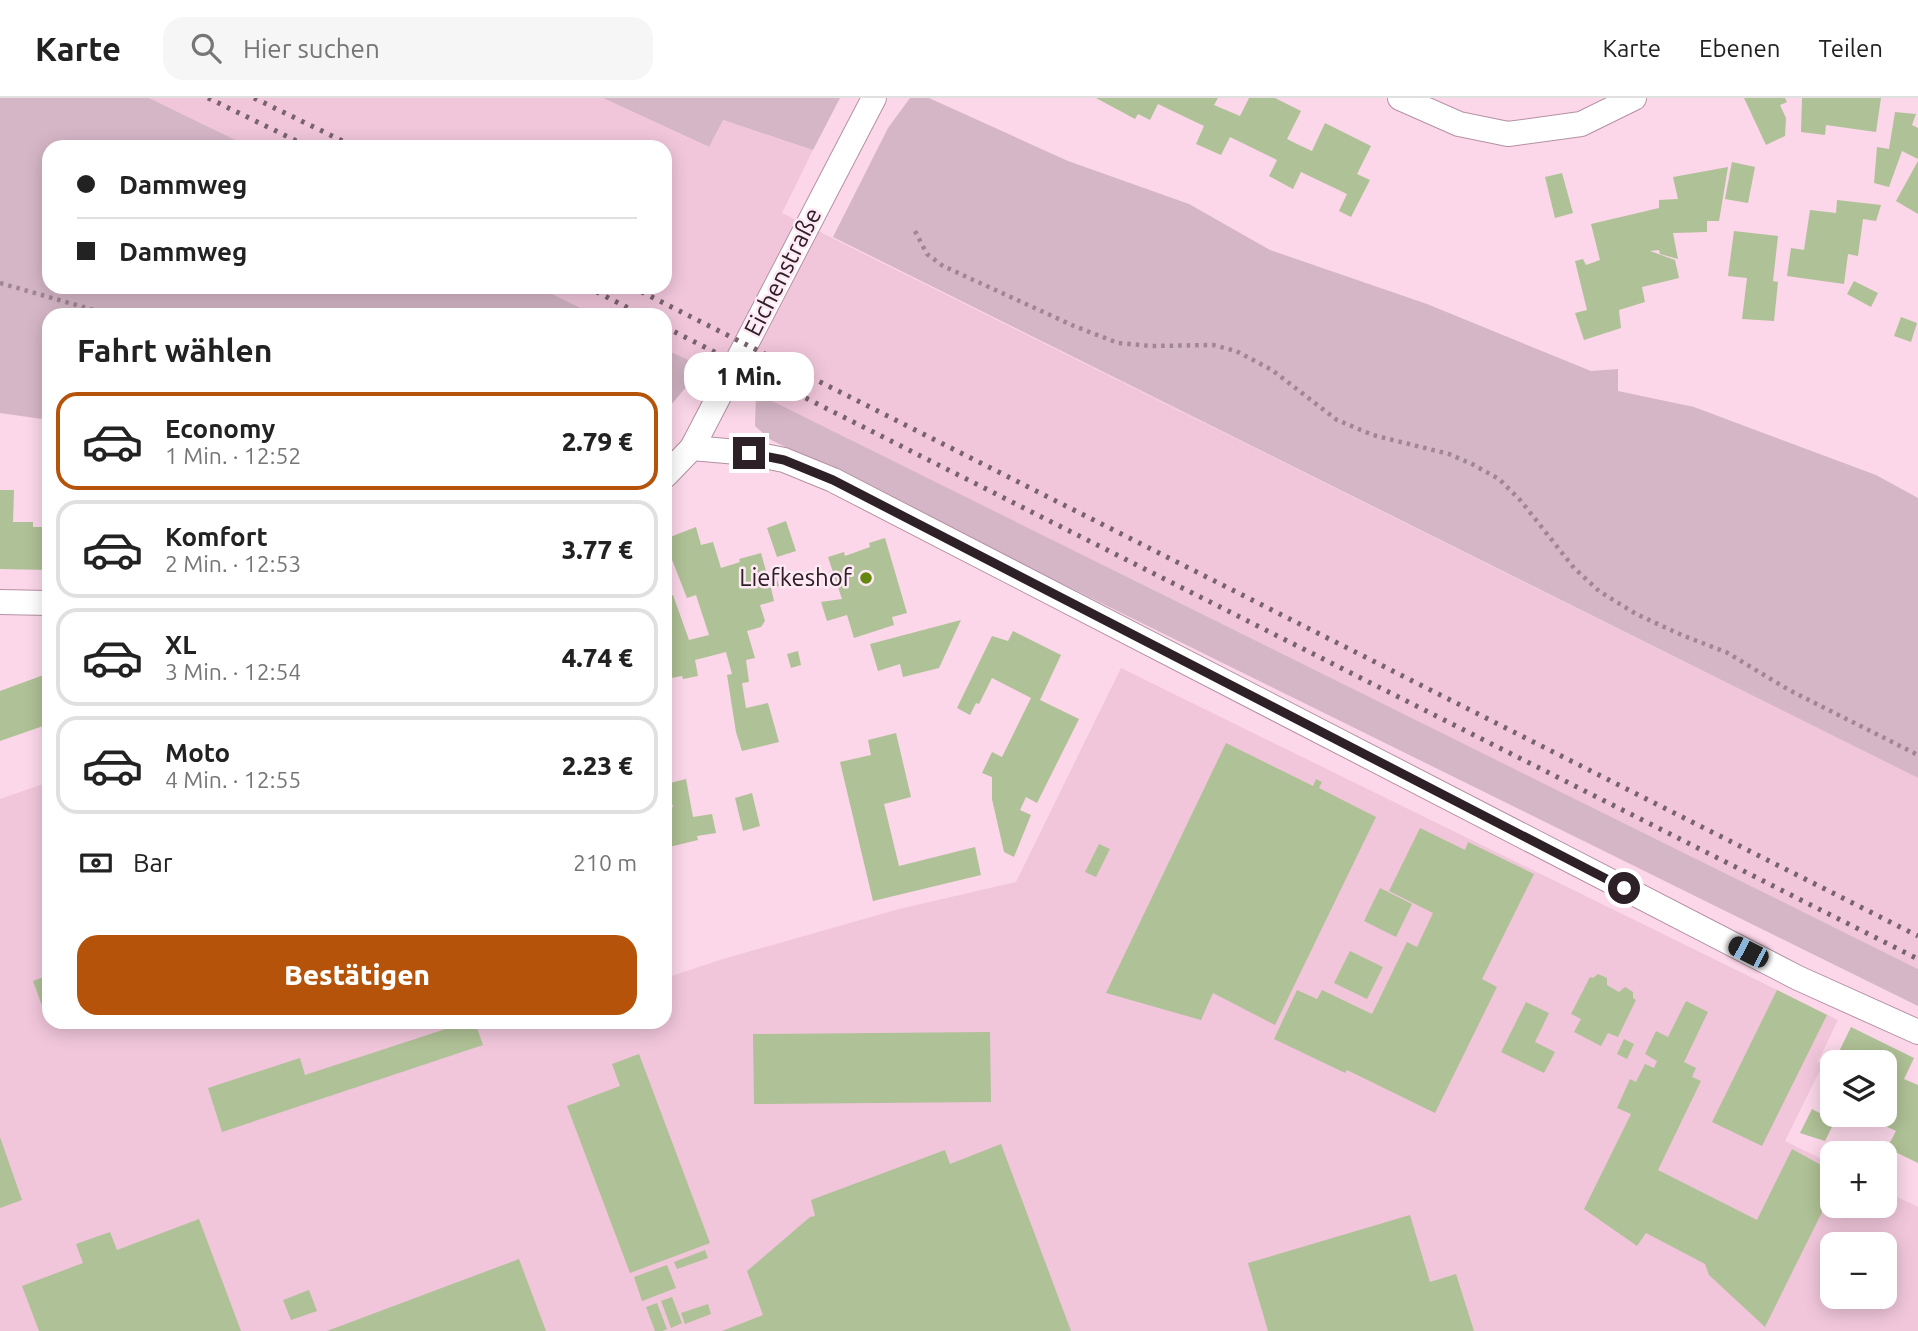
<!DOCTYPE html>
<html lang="de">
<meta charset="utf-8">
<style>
:root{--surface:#fff;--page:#f6f6f6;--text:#222;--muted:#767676;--line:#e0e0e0;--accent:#b45309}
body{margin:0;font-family:Ubuntu,sans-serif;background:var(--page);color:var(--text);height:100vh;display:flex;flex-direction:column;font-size:26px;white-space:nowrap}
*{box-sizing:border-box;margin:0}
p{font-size:23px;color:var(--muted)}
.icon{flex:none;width:38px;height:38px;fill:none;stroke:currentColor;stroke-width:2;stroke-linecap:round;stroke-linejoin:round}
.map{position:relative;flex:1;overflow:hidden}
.side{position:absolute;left:42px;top:210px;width:630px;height:721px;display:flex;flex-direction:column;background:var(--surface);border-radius:21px;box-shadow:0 4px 18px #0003}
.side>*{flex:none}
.top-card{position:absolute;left:42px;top:42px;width:630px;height:154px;border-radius:21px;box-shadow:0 4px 18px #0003;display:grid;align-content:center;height:154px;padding:0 35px;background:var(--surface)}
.buttons{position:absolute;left:1820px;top:952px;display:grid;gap:14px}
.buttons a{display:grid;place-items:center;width:77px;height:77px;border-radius:14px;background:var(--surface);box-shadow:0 4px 18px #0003;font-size:35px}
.end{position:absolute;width:32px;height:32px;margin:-16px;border:9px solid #2d2026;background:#fff;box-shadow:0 0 0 4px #fff}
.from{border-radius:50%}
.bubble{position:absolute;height:49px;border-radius:21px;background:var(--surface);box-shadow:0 4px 18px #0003;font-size:23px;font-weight:800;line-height:49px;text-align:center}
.car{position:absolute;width:21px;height:42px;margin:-21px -10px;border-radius:9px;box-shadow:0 0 5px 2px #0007;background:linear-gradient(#222 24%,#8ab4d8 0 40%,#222 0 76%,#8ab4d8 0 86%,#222 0)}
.top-card b{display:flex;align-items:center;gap:24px;height:66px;font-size:26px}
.top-card b+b{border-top:2px solid var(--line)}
.top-card i{width:18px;height:18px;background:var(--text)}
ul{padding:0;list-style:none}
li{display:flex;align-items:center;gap:21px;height:98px;margin:0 14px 10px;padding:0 21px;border:4px solid var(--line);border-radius:21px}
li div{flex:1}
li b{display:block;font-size:26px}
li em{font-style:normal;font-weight:800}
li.selected{border-color:var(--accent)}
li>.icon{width:63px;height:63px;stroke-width:1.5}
h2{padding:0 35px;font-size:32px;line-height:84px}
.pay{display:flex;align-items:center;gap:18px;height:77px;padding:0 35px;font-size:26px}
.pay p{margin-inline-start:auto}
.action{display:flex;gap:14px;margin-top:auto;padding:14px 35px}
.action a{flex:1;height:80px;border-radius:21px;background:var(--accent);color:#fff;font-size:28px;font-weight:800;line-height:80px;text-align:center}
header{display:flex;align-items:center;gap:42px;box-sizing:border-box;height:98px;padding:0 35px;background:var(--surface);border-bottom:2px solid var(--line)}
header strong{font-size:33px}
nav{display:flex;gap:38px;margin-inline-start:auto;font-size:24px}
.search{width:490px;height:63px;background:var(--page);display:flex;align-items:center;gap:18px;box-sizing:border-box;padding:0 24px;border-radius:21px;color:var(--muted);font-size:26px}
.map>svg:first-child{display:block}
.built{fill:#f1c6db;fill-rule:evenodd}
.green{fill:#d5b6c6}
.building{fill:#afc196}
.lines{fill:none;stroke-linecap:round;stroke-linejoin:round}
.minor-casing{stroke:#b391a3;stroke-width:26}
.path{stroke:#a08693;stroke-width:4.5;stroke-dasharray:3.5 5;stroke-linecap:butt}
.minor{stroke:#fff;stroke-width:24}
.rail{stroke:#78636d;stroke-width:5;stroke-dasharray:3.5 7;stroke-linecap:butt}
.route{stroke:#2d2026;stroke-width:9}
.poi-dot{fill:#64880e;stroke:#ffe9f4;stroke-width:2.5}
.labels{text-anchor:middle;stroke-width:5;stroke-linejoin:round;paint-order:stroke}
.street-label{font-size:24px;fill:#2d2026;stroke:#ffe9f4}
.poi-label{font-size:24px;fill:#2d2026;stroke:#ffe9f4;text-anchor:end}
</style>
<header>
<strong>Karte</strong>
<div class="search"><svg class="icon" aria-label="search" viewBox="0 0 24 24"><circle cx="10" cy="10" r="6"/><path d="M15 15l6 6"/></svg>Hier suchen</div>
<nav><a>Karte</a><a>Ebenen</a><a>Teilen</a></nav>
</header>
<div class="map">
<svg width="1918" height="1233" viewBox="0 0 1918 1233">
<rect width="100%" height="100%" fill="#fbd7e9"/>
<g class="built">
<path d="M149,0H603L708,49L722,22L813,52L782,115L1918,680V871L665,251V217H595L538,189H665V49H250Z"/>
<path d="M1121,570L1838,922L1818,963L1823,966L1785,1043L1832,1066V1108H1885V1093L1918,1109V1233H0V701L49,684V924H665V880L723,861L899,811L1016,784ZM1832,1146H1885V1199H1832Z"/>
</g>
<g class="green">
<path d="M0,0H149L250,49H49V189H538L595,217H49V322L0,315Z"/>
<path d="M603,0H840L813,52L723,22L709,49Z"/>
<path d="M910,0H929L1068,63L1189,106L1270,152L1427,206L1591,273L1618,271V293L1694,309L1876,377L1918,400V680L833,139L888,30Z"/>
<path d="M665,251L703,269L665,314Z"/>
<path d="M756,295L1918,871V908L771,342L755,328Z"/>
</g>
<g class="building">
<path d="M1096,0H1218L1214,7L1240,18L1249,0H1275L1301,13L1287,41L1299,47L1312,53L1325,25L1371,48L1357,76L1370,82L1351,119L1339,113L1347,96L1301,74L1293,91L1280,84L1269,78L1277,62L1230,39L1221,57L1196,46L1204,28L1158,6L1150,22L1138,16L1135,21Z"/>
<path d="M1744,0H1785L1787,4L1780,7L1786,20L1785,38L1766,47Z"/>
<path d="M1802,0H1881L1876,34L1826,27L1825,37L1801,34Z"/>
<path d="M1895,14L1916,16L1912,27L1918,30V61L1902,53L1889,89L1874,85L1877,49L1889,51Z"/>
<path d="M1918,63V116L1896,103Z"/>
<path d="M1732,64L1755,69L1748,105L1725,101Z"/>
<path d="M1728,69L1719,123H1707V134L1673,135L1678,161L1660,156L1659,152L1650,153L1675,162L1679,180L1642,189L1645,204L1619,212L1621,230L1584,242L1575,215L1587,212L1575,163L1583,161L1586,167L1600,162L1591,126L1659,110V102L1678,101L1673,79Z"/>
<path d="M1562,75L1573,115L1555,120L1545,79Z"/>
<path d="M1837,102L1881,107L1876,123L1863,121L1858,158L1848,156L1844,186L1787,178L1791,150L1804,152L1810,112L1836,115Z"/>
<path d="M1734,133L1778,138L1773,183L1778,184L1774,223L1742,221L1747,180L1728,178Z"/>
<path d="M1854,183L1878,195L1871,209L1847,196Z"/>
<path d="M1901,219L1917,225L1911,244L1894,238Z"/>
<path d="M46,383H49V421L45,420Z"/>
<path d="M0,392H14L13,424H33V429H49V472L0,471Z"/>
<path d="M786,423L796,453L777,459L767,430Z"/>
<path d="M696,429L701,447L713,444L721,470L740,464L739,461L761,455L768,480L776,478L779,488L771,490L774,503L760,507L765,523L761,529L747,533L755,560L746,562L749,584L742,585L746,610L768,605L779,644L742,653L736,634L727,577L732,576L726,554L695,562L698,578L683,581L682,578L666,581L665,499L673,497L689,542L709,537L696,497L687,500L665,444V441Z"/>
<path d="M885,440L907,515L892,519L894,527L854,540L847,517L827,523L821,504L842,501L828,459L844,454L845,458L870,449L869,445Z"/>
<path d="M961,522L939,570L903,579L900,566L878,573L870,546Z"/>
<path d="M1013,533L1061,557L1040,602L1079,621L1037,705L1026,699L1020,712L1031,717L1014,759L1004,754L992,701V679L982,675L992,654L1002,659L1031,600L992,580L979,606L976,605L970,617L957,610L992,538L1008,543Z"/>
<path d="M798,553L801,567L791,570L787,556Z"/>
<path d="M49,575V626L0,643V593Z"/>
<path d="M896,635L911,699L884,706L899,768L975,749L981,777L873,803L840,664L871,657L868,642Z"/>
<path d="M1226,645L1313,688L1316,681L1322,684L1319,690L1376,719L1275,927L1213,895L1201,922L1106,895Z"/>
<path d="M686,681L693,719L712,716L716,735L697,738L698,742L665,750V711L673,709L666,686Z"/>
<path d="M752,695L760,728L743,733L735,700Z"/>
<path d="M1420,730L1465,752L1468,744L1534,776L1482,881L1497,889L1435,1015L1347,972L1345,975L1274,941L1297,892L1317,901L1322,892L1372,916L1407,844L1417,849L1433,815L1389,793Z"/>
<path d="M1099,746L1110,751L1096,779L1085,774Z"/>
<path d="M1380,790L1412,806L1396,839L1364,823Z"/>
<path d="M1350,853L1383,869L1367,901L1334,885Z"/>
<path d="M1598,876L1607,880V887L1619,894L1625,889L1633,894V900L1636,902L1618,939L1608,935L1601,948L1574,934L1581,921L1571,916L1590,879L1593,880Z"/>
<path d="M49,877V911L44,913L33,883Z"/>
<path d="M1777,892L1827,917L1762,1048L1712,1024Z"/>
<path d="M1686,903L1708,914L1684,964L1696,970L1692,979L1701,983L1658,1072L1757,1122L1792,1051L1832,1073V1094L1765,1229L1709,1177L1705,1166L1646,1135L1637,1148L1584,1111L1631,1016L1617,1010L1630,981L1636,984L1645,966L1654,970L1657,963L1645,956L1656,933L1668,939Z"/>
<path d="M1526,904L1549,915L1535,944L1555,954L1544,975L1501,954Z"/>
<path d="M467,924H475L483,947L222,1034L208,990L300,960L305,977Z"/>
<path d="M1851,929L1914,960L1904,981L1918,987V1065L1887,1050L1896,1033L1881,1026L1896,995L1885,990V964H1834Z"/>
<path d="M990,934L991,1004L754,1006L753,936Z"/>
<path d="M1624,941L1634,946L1627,961L1617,956Z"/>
<path d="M639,956L710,1145L630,1175L567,1008L620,988L612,966Z"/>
<path d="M1812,1011L1835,1023L1825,1043L1800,1035Z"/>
<path d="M0,1039L22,1102L0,1110Z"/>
<path d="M1001,1046L1071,1233H722L763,1217L747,1173L810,1119L815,1118L811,1102L945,1052L950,1066Z"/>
<path d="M1410,1117L1430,1184L1456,1176L1474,1233H1268L1248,1165Z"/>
<path d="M199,1121L241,1233H39L22,1188L83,1165L76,1146L110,1134L117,1152Z"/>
<path d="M705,1152L708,1160L677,1171L674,1164Z"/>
<path d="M519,1161L546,1233H327Z"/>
<path d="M667,1167L676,1190L642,1203L634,1179Z"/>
<path d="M309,1192L317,1213L291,1222L283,1202Z"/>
<path d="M672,1199L682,1225L671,1230L661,1203Z"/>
<path d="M657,1205L667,1231L662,1233H655L646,1209Z"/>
<path d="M708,1206L711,1216L685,1226L681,1215Z"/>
</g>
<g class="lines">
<defs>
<g id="minor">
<path d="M1400,0L1459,26L1508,36L1581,26L1634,0"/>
<path d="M692,350L749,355L784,362L833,382L1798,880L1918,934"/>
<path d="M665,378L692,350L874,0"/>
<path d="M0,504L49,505"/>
</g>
</defs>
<use href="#minor" class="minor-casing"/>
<g class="path">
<path d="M915,133L927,156L943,168L1074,228L1118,245L1151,248L1213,247L1236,253L1272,272L1337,322L1373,337L1449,356L1472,366L1499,381L1521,403L1574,470L1599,493L1636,516L1684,538L1726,554L1789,592L1918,657"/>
<path d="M0,185L111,217"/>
</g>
<use href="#minor" class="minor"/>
<g class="rail">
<path d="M208,0L309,49"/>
<path d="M254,0L355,49"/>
<path d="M587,189L642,217"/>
<path d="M632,189L1918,838"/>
<path d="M665,229L1918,861"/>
</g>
</g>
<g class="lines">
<path class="route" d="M749,355L784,362L833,382L1624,790"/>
</g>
<circle class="poi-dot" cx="866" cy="480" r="7"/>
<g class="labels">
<g class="street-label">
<text transform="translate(783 174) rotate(-63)" y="8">Eichenstraße</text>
</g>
<g class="poi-label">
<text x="852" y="488">Liefkeshof</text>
</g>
</g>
</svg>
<div class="buttons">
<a><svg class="icon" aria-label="layers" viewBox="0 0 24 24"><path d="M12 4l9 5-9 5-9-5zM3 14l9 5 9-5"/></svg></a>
<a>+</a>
<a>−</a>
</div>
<i class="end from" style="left:1624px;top:790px"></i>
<i class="end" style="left:749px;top:355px"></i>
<div class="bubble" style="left:684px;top:254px;width:130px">1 Min.</div>
<i class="car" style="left:1748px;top:854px;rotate:297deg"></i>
<div class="top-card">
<b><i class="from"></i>Dammweg</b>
<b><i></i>Dammweg</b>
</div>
<section class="side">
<h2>Fahrt wählen</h2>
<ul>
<li class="selected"><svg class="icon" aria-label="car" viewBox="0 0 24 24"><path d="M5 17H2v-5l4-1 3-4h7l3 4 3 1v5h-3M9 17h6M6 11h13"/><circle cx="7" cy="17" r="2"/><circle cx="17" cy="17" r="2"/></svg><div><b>Economy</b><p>1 Min. · 12:52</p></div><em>2.79 €</em></li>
<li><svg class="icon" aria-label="car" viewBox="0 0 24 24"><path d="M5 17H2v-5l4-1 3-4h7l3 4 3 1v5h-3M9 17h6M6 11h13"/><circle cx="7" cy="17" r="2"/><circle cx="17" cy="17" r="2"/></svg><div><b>Komfort</b><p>2 Min. · 12:53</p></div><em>3.77 €</em></li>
<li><svg class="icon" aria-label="car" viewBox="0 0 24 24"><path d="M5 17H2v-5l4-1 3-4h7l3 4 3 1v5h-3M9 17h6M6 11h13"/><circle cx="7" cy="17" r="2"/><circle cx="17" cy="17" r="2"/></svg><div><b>XL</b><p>3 Min. · 12:54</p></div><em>4.74 €</em></li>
<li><svg class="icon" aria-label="car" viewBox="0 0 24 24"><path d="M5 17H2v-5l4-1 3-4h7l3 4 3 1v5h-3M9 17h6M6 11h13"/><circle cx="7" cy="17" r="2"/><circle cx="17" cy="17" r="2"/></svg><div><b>Moto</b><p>4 Min. · 12:55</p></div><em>2.23 €</em></li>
</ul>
<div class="pay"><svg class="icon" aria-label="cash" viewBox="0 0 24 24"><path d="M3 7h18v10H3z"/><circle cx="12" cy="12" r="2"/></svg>Bar<p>210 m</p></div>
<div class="action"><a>Bestätigen</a></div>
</section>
</div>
